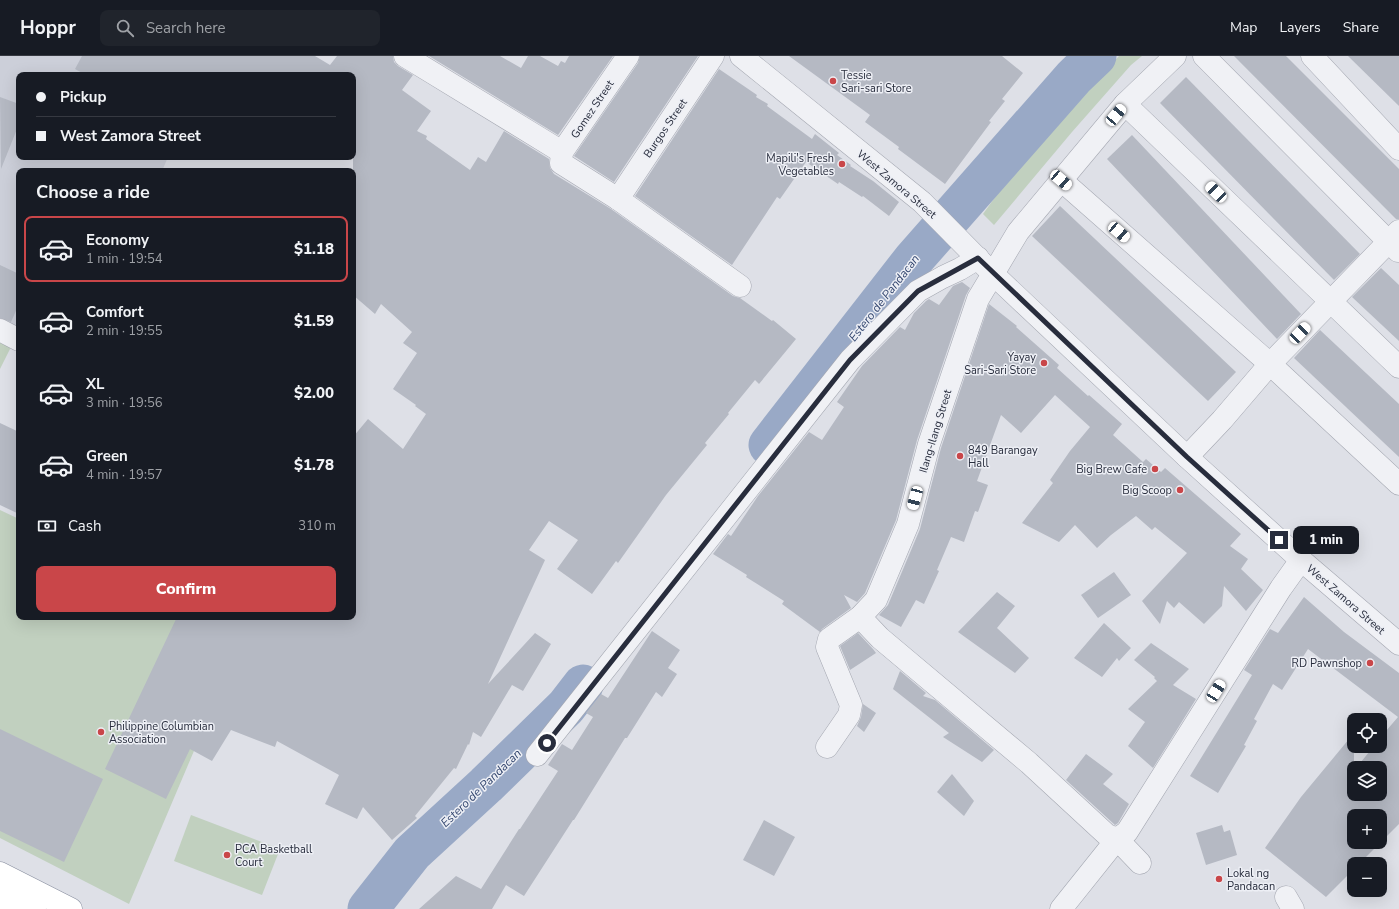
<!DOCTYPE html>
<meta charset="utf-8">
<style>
:root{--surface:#171b24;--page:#20242c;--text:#f1f3f6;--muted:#9ea1a6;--line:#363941;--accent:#c94649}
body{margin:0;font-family:"Nunito Sans",sans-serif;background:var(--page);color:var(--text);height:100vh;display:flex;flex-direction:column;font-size:15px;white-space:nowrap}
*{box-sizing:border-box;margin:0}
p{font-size:13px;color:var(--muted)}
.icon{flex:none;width:22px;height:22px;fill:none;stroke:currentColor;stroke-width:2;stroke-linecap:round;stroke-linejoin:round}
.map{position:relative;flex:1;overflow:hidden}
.details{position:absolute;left:16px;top:112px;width:340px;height:452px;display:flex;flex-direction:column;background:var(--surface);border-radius:8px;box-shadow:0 4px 16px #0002}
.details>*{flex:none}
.hud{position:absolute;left:16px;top:16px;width:340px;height:88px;border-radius:8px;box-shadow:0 4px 16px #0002;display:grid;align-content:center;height:88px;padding:0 20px;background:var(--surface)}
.controls{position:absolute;left:1347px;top:657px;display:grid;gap:8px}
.controls a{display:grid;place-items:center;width:40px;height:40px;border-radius:8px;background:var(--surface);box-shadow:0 4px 16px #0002;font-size:20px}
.end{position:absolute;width:18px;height:18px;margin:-9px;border:5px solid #282d3d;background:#fff;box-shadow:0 0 0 2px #fff}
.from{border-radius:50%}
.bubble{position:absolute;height:28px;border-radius:8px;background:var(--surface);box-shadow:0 4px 16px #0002;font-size:13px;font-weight:800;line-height:28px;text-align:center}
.car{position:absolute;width:12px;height:24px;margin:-12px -6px;border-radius:5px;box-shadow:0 0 3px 1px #0007;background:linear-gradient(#fff 24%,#345 0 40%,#fff 0 76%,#345 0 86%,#fff 0)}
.hud b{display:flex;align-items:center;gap:14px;height:38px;font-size:15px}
.hud b+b{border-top:1px solid var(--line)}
.hud i{width:10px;height:10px;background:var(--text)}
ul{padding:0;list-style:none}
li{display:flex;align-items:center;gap:12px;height:66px;margin:0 8px 6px;padding:0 12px;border:2px solid transparent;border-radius:8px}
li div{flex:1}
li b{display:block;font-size:15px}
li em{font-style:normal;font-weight:800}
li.current{border-color:var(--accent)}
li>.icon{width:36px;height:36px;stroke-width:1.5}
h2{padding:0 20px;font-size:18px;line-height:48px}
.pay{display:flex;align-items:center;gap:10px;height:44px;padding:0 20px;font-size:15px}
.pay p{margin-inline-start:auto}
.button{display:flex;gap:8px;margin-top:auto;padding:8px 20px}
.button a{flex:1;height:46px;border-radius:8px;background:var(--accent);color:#fff;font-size:16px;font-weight:800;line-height:46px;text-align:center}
header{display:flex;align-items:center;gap:24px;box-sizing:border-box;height:56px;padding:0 20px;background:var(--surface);border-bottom:1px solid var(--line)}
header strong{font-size:19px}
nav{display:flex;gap:22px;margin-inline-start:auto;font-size:14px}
.search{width:280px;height:36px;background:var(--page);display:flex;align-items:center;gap:10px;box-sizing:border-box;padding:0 14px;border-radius:8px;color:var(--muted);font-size:15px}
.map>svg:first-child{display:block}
.built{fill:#cccfd9}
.green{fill:#c1d0bf}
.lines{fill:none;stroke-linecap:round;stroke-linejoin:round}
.river{stroke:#99a9c6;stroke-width:41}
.building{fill:#b5b9c3;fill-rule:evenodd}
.minor-casing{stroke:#a4a7b1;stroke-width:23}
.major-casing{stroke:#9da3b2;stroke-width:23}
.highway-casing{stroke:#868c9d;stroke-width:23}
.minor{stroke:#f0f1f5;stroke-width:22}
.major{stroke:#fff;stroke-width:22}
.highway{stroke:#fff;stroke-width:22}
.route{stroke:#282d3d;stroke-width:5}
.poi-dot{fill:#c94649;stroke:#edeff5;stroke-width:1.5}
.labels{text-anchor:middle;stroke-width:3;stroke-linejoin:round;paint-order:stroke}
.poi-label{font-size:11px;fill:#282d3d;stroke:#edeff5;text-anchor:start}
.street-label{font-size:11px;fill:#282d3d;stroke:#edeff5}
.water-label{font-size:12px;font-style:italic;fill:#33466f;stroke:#edeff5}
</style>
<header>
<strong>Hoppr</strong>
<div class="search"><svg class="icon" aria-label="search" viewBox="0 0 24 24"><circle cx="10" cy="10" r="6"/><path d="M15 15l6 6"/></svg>Search here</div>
<nav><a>Map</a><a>Layers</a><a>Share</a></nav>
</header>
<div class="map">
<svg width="1399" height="853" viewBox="0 0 1399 853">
<rect width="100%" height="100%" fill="#dee0e7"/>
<path class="built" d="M0,0H213L204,19H19V101H168L162,115H19V275L0,265Z"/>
<g class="green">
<path d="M1119,0H1142L1131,9L1072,76L994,169L983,158L1031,91Z"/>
<path d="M0,280L13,287L0,313Z"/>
<path d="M0,454L19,463V561H227L247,570L129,848L0,782Z"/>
<path d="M191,759L280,793L262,839L174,805Z"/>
</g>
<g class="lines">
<g class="river">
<path d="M769,389L913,204L1074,21L1096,0"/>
<path d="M368,853L412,797L486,729L566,651L583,629"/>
</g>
</g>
<g class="building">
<path d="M82,0H315L330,9L337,0H393L394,6L398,10L413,19L402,34L431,55L417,75L427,80L426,83L470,114L478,101L486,106L504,75L549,103L550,112L554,118L611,153L733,240L740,242L772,265L773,264L796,283L759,328L755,324L728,357L729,358L705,387L707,389L666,439L618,507L616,505L592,538L557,513L578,484L549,465L529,494L545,504L488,628L535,577L551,588L523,635L512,629L481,681L473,676L469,689L468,688L456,713L454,712L415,760L417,762L392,784L363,751L357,763L325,748L339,719L277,685L275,691L231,674L212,705L190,693L166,743L105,713L177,561H353V381L368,363L403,393L426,358L415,350L416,349L393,333L417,297L403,287L412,276L381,248L375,258L353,239V19H86L75,13Z"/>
<path d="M429,0H500L521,12L528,0H540L558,10L561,5L565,7L569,0H613L558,79Z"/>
<path d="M640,0H698L614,126L574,100L638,7Z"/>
<path d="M789,0H1002L1023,17L1002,43L1005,45L989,65L991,66L945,128L898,93L899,91L865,66L870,59Z"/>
<path d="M1234,0H1286L1399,113V163H1396Z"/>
<path d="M1348,0H1399V50Z"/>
<path d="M719,13L757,39L756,41L768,48L767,50L812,83L815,78L839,97L837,99L851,109L850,110L873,125L899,146L889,160L863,140L862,141L839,126L838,128L806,106L780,143L777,141L732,209L635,140Z"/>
<path d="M1186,21L1360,198L1334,224L1160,47Z"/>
<path d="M0,41L19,48V68L1,113Z"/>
<path d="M1132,79L1301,258L1277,283L1107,103Z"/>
<path d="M1060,150L1236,316L1208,345L1032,180Z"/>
<path d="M0,209L19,218V248L11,266L0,262Z"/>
<path d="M1381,212L1399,229V285L1352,241Z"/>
<path d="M962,226L970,232L966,239L917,384L896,464L865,537L857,546L844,539L851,552L822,573L820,576L782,548L784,545L746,521L747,519L713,498L728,478L731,480L758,440L809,376L822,384L844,351L837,346L862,310L900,271L905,274L914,257L926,245L929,243L939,249L953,230Z"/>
<path d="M989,248L1017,270L1016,271L1059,309L1057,312L1088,340L1089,339L1122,368L1113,379L1143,406L1146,403L1161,416L1165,412L1241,478L1230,490L1248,503L1241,513L1263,534L1246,555L1224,530L1222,550L1204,568L1179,546L1174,552L1167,545L1160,568L1142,545L1187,497L1155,471L1152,474L1136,460L1111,479L1097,492L1075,469L1059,486L1022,467L1053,427L1050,424L1070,395L1090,371L1055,339L1021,377L1001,359L977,425L988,429L978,456L975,455L964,486L951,481L937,514L939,515L924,548L916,544L901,571L879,559L888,549L920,473L941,392Z"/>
<path d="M1320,274L1399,348V401L1294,302Z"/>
<path d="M0,367L19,376V458L0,449Z"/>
<path d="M1114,516L1131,539L1098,562L1081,539Z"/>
<path d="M997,536L1015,550L997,572L1029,602L1015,617L958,576Z"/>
<path d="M1304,541L1344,576L1399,617V768L1359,808H1354V813L1326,841L1265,792L1301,741L1354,677V738H1380V712H1356L1374,690H1380V682L1398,661L1308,593L1282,634L1273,628L1254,663L1257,665L1244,689L1246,690L1218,737L1190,720L1252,619L1244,614L1270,573L1278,577ZM1354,760H1380V786H1354Z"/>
<path d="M1104,567L1131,592L1119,605L1117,602L1102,621L1074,602Z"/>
<path d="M652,575L680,594L668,612L677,618L662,641L656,636L627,682H625L574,764H573L524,840L506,829L492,853H419L456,820L481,833L519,773H520L558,715L548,709L562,688L572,694L593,661L586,657L601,638L608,642Z"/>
<path d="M858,577L873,593L876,597L850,614L840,590Z"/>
<path d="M1151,587L1189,613L1173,629L1196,643L1153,712L1128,690L1145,666L1128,653L1157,625L1154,622L1155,621L1134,604Z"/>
<path d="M900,615L926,637L923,640L935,644L994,694L982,706L943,681L949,677L893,633Z"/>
<path d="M863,648L876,657L864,676L857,670L861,661Z"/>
<path d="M0,673L103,723L64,806L0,775Z"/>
<path d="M1086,698L1113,718L1103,728L1129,748L1118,767L1115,769L1066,724Z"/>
<path d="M952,718L974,745L964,760L937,736Z"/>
<path d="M764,764L795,781L774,820L743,804Z"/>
<path d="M1222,769L1224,776L1230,774L1237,799L1206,809L1196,777Z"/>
</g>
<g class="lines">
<defs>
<g id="minor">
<path d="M405,0L562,96"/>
<path d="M628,0L562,96L561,107L618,143L740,230"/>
<path d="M741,0L922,146L993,218L1187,401L1301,504L1399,588"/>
<path d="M1204,0L1398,195"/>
<path d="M1312,0L1399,93"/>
<path d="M1125,48L1399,311"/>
<path d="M1061,124L1270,308L1399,428"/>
<path d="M618,143L713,0"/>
<path d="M0,274L19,284"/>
<path d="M1187,401L1222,364L1270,308L1399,175"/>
<path d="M860,561L880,582L1029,707L1107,779L1117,783L1140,807"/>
<path d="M827,691L849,659L851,649L827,591L829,583L860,561L876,544L908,468L929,388L978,243L1018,176L1125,48L1175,0"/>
<path d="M537,699L850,304L918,235L943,221L960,213L978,202"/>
<path d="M1286,841L1293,853"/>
<path d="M1061,853L1117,783L1127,776L1281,532L1301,504"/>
</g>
<path id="major" d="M0,835L35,853"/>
<g id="highway">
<path d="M0,817L71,853"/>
<path d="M0,847L10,853"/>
</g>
</defs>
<use href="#minor" class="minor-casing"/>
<use href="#major" class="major-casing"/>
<use href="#highway" class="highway-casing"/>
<use href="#minor" class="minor"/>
<use href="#major" class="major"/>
<use href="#highway" class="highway"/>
</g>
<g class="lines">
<path class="route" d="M547,687L850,304L918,235L978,202L1187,401L1279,484"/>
</g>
<g class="poi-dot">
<circle cx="833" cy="25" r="4"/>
<circle cx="842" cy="108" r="4"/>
<circle cx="1044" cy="307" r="4"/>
<circle cx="960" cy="400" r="4"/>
<circle cx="1155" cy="413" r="4"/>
<circle cx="1180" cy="434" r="4"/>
<circle cx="1370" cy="607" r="4"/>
<circle cx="101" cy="676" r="4"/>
<circle cx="227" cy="799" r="4"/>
<circle cx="1219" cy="823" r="4"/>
</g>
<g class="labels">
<g class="poi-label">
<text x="841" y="23">Tessie<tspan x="841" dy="13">Sari-sari Store</tspan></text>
<text x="834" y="106" text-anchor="end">Mapili's Fresh<tspan x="834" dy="13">Vegetables</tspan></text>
<text x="1036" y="305" text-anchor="end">Yayay<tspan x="1036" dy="13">Sari-Sari Store</tspan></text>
<text x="968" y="398">849 Barangay<tspan x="968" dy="13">Hall</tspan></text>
<text x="1147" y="417" text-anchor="end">Big Brew Cafe</text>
<text x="1172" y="438" text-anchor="end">Big Scoop</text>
<text x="1362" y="611" text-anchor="end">RD Pawnshop</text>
<text x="109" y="674">Philippine Columbian<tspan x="109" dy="13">Association</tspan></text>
<text x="235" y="797">PCA Basketball<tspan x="235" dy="13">Court</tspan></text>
<text x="1227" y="821">Lokal ng<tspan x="1227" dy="13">Pandacan</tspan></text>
</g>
<g class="street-label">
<text transform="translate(592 53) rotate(-56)" y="4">Gomez Street</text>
<text transform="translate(665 72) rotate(-56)" y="4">Burgos Street</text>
<text transform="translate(897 128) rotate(40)" y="4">West Zamora Street</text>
<text transform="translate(935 375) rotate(-73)" y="4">Ilang-Ilang Street</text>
<text transform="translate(1346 543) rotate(41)" y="4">West Zamora Street</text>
</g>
<g class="water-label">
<text transform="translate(884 242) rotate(-52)" y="4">Estero de Pandacan</text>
<text transform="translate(481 732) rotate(-44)" y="4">Estero de Pandacan</text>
</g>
</g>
</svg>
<div class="controls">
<a><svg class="icon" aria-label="locate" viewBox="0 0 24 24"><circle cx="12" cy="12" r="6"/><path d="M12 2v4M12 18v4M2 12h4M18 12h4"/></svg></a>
<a><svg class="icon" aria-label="layers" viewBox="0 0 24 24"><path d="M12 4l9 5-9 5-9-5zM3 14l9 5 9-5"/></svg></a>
<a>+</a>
<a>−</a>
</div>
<i class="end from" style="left:547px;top:687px"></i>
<i class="end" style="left:1279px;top:484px"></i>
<div class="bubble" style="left:1293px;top:470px;width:66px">1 min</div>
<i class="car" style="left:1116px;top:59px;rotate:40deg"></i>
<i class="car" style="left:1061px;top:124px;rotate:131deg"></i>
<i class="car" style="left:1216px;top:136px;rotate:314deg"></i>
<i class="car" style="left:1119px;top:176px;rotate:131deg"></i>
<i class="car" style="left:1300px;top:277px;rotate:44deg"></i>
<i class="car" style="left:915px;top:442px;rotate:195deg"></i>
<i class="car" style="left:1216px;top:635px;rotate:32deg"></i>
<div class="hud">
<b><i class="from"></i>Pickup</b>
<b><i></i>West Zamora Street</b>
</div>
<section class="details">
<h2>Choose a ride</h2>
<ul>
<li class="current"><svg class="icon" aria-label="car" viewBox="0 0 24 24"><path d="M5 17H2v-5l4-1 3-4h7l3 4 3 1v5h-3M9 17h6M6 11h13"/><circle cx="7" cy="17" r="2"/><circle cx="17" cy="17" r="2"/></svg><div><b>Economy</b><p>1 min · 19:54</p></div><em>$1.18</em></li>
<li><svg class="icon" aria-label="car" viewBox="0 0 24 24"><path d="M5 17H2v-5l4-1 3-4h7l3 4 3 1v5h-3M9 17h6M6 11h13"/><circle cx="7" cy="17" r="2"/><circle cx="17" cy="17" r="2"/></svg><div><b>Comfort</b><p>2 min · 19:55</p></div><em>$1.59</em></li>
<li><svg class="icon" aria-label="car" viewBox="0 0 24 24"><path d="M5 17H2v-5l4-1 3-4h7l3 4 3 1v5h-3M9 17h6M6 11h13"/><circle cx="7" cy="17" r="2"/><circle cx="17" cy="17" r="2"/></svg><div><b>XL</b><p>3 min · 19:56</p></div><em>$2.00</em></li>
<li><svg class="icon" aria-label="car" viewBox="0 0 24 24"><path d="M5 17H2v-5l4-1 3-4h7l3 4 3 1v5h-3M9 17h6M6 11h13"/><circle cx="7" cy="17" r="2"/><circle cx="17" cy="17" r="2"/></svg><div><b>Green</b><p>4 min · 19:57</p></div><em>$1.78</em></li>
</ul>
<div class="pay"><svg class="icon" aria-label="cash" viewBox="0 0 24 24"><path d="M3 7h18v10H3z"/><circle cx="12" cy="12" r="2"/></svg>Cash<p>310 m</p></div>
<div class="button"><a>Confirm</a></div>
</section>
</div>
